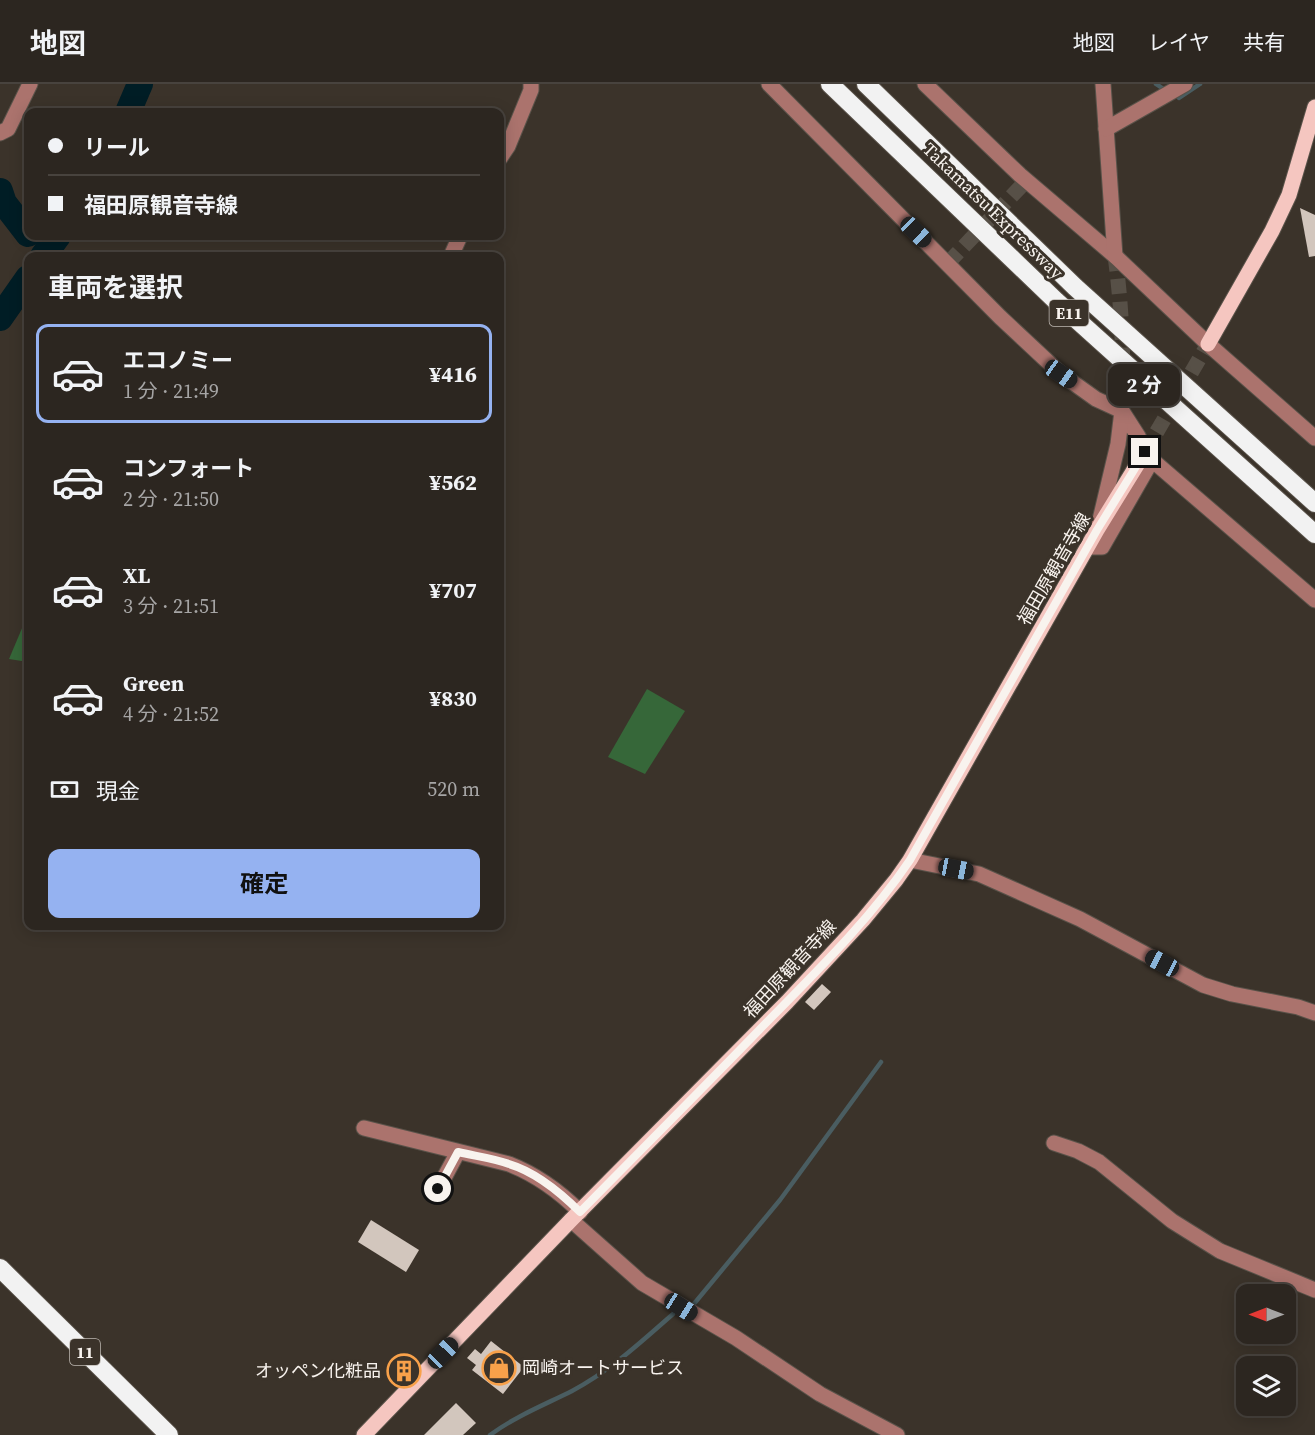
<!DOCTYPE html>
<html lang="ja">
<meta charset="utf-8">
<style>
:root{--surface:#2c2620;--page:#342e29;--text:#f1f3f6;--muted:#a6a5a5;--line:#48433e;--accent:#95b2f1}
body{margin:0;font-family:"Source Serif 4","Noto Sans JP",serif;background:var(--page);color:var(--text);height:100vh;display:flex;flex-direction:column;font-size:22px;white-space:nowrap}
*{box-sizing:border-box;margin:0}
p{font-size:20px;color:var(--muted)}
.icon{flex:none;width:33px;height:33px;fill:none;stroke:currentColor;stroke-width:2;stroke-linecap:round;stroke-linejoin:round}
.map{position:relative;flex:1;overflow:hidden}
.details{position:absolute;left:24px;top:168px;width:480px;height:678px;display:flex;flex-direction:column;background:var(--surface);border-radius:12px;box-shadow:0 3px 15px #0003,0 0 0 2px var(--line)}
.details>*{flex:none}
.guide{position:absolute;left:24px;top:24px;width:480px;height:132px;border-radius:12px;box-shadow:0 3px 15px #0003,0 0 0 2px var(--line);display:grid;align-content:center;height:132px;padding:0 24px;background:var(--surface)}
.needle{width:39px;rotate:270deg}
.tools{position:absolute;left:1236px;top:1200px;display:grid;gap:12px}
.tools a{display:grid;place-items:center;width:60px;height:60px;border-radius:12px;background:var(--surface);box-shadow:0 3px 15px #0003,0 0 0 2px var(--line);font-size:30px}
.end{position:absolute;width:27px;height:27px;margin:-14px;border:8px solid #f8f3ee;background:#111;box-shadow:0 0 0 3px #111}
.from{border-radius:50%}
.bubble{position:absolute;height:42px;border-radius:12px;background:var(--surface);box-shadow:0 3px 15px #0003,0 0 0 2px var(--line);font-size:20px;font-weight:700;line-height:42px;text-align:center}
.car{position:absolute;width:18px;height:36px;margin:-18px -9px;border-radius:8px;box-shadow:0 0 4px 2px #0007;background:linear-gradient(#222 24%,#8ab4d8 0 40%,#222 0 76%,#8ab4d8 0 86%,#222 0)}
.guide b{display:flex;align-items:center;gap:21px;height:57px;font-size:22px}
.guide b+b{border-top:2px solid var(--line)}
.guide i{width:15px;height:15px;background:var(--text)}
ul{padding:0;list-style:none}
li{display:flex;align-items:center;gap:18px;height:99px;margin:0 12px 9px;padding:0 12px;border:3px solid transparent;border-radius:12px}
li div{flex:1}
li b{display:block;font-size:22px}
li em{font-style:normal;font-weight:700}
li.on{border-color:var(--accent)}
li>.icon{width:54px;height:54px;stroke-width:1.5}
h2{padding:0 24px;font-size:27px;line-height:72px}
.pay{display:flex;align-items:center;gap:15px;height:66px;padding:0 24px;font-size:22px}
.pay p{margin-inline-start:auto}
.cta{display:flex;gap:12px;margin-top:auto;padding:12px 24px}
.cta a{flex:1;height:69px;border-radius:12px;background:var(--accent);color:#111;font-size:24px;font-weight:700;line-height:69px;text-align:center}
header{display:flex;align-items:center;gap:36px;box-sizing:border-box;height:84px;padding:0 30px;background:var(--surface);border-bottom:2px solid var(--line)}
header strong{font-size:28px}
nav{display:flex;gap:33px;margin-inline-start:auto;font-size:21px}
.map>svg:first-child{display:block}
.green{fill:#366739}
.lines{fill:none;stroke-linecap:round;stroke-linejoin:round}
.stream{stroke:#4a5d61;stroke-width:4.5}
.river{stroke:#001d25;stroke-width:26}
.building{fill:#d2c6bd}
.minor-tunnel{stroke:#575047;stroke-width:15;stroke-dasharray:15 8;stroke-linecap:butt}
.major-tunnel{stroke:#575047;stroke-width:15;stroke-dasharray:15 8;stroke-linecap:butt}
.minor-casing{stroke:#595249;stroke-width:17}
.major-casing{stroke:#595249;stroke-width:17}
.highway-casing{stroke:#595249;stroke-width:20}
.minor{stroke:#ab736d;stroke-width:15}
.major{stroke:#f5c6c0;stroke-width:15}
.highway{stroke:#f2f2f2;stroke-width:18}
.route{stroke:#f8f3ee;stroke-width:8}
.labels{text-anchor:middle;stroke-width:6;stroke-linejoin:round;paint-order:stroke}
.shield{fill:#3b332a;stroke:#bfb9b3;stroke-width:1.5}
.shield-label{font-size:16px;font-weight:bold;fill:#f8f3ee}
.street-label{font-size:18px;fill:#f8f3ee;stroke:#3b332a}
.poi-label{font-size:18px;fill:#f8f3ee;stroke:#3b332a;text-anchor:start}
</style>
<header>
<strong>地図</strong>
<nav><a>地図</a><a>レイヤ</a><a>共有</a></nav>
</header>
<div class="map">
<svg width="1315" height="1351" viewBox="0 0 1315 1351">
<rect width="100%" height="100%" fill="#3b332a"/>
<g class="green">
<path d="M28,530V578L9,575Z"/>
<path d="M647,605L685,627L645,690L608,673Z"/>
</g>
<g class="lines">
<g class="stream">
<path d="M1156,0L1162,4"/>
<path d="M1179,14L1200,0"/>
<path d="M693,1221L780,1116L881,978"/>
<path d="M490,1351C516,1332 544,1321 572,1307C610,1287 641,1258 673,1230"/>
</g>
<g class="river">
<path d="M128,28L140,0"/>
<path d="M0,107L4,119L28,150"/>
<path d="M43,172L58,152"/>
<path d="M0,234L28,194"/>
</g>
</g>
<g class="building">
<path d="M1300,124L1315,131V172L1309,173Z"/>
<path d="M822,900L831,908L814,926L805,918Z"/>
<path d="M371,1136L419,1166L406,1188L358,1158Z"/>
<path d="M491,1257L524,1283L503,1310L472,1286L476,1281L467,1274L475,1265L481,1270Z"/>
<path d="M456,1319L476,1339L463,1351H424Z"/>
</g>
<g class="lines">
<g class="minor-tunnel">
<path d="M1115,172C1122,223 1124,275 1122,327"/>
<path d="M948,179L1027,96"/>
</g>
<path class="major-tunnel" d="M1145,368L1208,260"/>
<defs>
<g id="minor">
<path d="M769,0L1000,233L1061,290L1096,315L1122,327L1138,352L1145,368L1152,376L1315,516"/>
<path d="M925,0L1020,91L1115,172L1208,260L1315,354"/>
<path d="M1103,0L1115,172"/>
<path d="M1106,45L1185,0"/>
<path d="M0,49L8,45L30,0"/>
<path d="M500,74L508,62L531,6V0"/>
<path d="M454,172L452,170L460,152"/>
<path d="M1099,440L1118,360L1122,327"/>
<path d="M1088,463H1102L1152,376"/>
<path d="M910,776L979,790L1080,835L1203,901L1232,910L1298,923L1315,929"/>
<path d="M364,1044L509,1080C537,1091 559,1107 580,1128"/>
<path d="M1054,1059L1078,1067L1099,1078L1172,1137L1220,1167L1315,1206"/>
<path d="M438,1105L458,1068"/>
<path d="M571,1136L642,1199L736,1254L820,1310L897,1351"/>
</g>
<g id="major">
<path d="M1208,260L1272,147L1289,111L1315,23"/>
<path d="M364,1351L571,1136L787,918L863,836L896,796L910,776L1097,446L1145,368"/>
</g>
<g id="highway">
<path d="M830,0L1056,217L1315,450"/>
<path d="M866,0L1075,203L1315,419"/>
<path d="M0,1184L169,1351"/>
</g>
</defs>
<use href="#minor" class="minor-casing"/>
<use href="#major" class="major-casing"/>
<use href="#highway" class="highway-casing"/>
<use href="#minor" class="minor"/>
<use href="#major" class="major"/>
<use href="#highway" class="highway"/>
</g>
<g class="lines">
<path class="route" d="M438,1105L458,1068C475,1072 493,1074 509,1080C536,1088 560,1108 580,1128C641,1066 702,1005 762,943C814,890 869,837 910,776L1097,446L1145,368"/>
</g>
<defs>
<symbol id="shop-ring" viewBox="-11 -11 22 22"><circle r="9.5" fill="#3b332a" stroke="#f8a14a" stroke-width="1.5"/><path d="M-5-2.5h2.3a2.7 3.5 0 0 1 5.4 0H5L5.5 6h-11ZM-1.5-2.5h3a1.5 2.3 0 0 0-3 0Z" fill="#f8a14a"/></symbol>
<symbol id="building-ring" viewBox="-11 -11 22 22"><circle r="9.5" fill="#3b332a" stroke="#f8a14a" stroke-width="1.5"/><path d="M-4-6H4V6H1V3H-1V6H-4ZM-2.5-4.3h1.7v1.8h-1.7ZM.8-4.3h1.7v1.8H.8ZM-2.5-1h1.7V.8h-1.7ZM.8-1h1.7V.8H.8Z" fill="#f8a14a"/></symbol>
</defs>
<g fill-rule="evenodd">
<use href="#shop-ring" x="480" y="1265" width="38" height="38"/>
<use href="#building-ring" x="385" y="1268" width="38" height="38"/>
</g>
<g class="labels">
<g class="shield">
<rect x="1049.5" y="216" width="39" height="26" rx="4.5"/>
<rect x="70" y="1255" width="30" height="26" rx="4.5"/>
</g>
<g class="shield-label">
<text x="1069" y="235">E11</text>
<text x="85" y="1274">11</text>
</g>
<g class="street-label">
<text transform="translate(993 127) rotate(44)" y="6">Takamatsu Expressway</text>
<text transform="translate(1054 485) rotate(-60)" y="6">福田原観音寺線</text>
<text transform="translate(790 885) rotate(-47)" y="6">福田原観音寺線</text>
</g>
<g class="poi-label">
<text x="522" y="1290">岡崎オートサービス</text>
<text x="381" y="1293" text-anchor="end">オッペン化粧品</text>
</g>
</g>
</svg>
<div class="tools">
<a><svg class="needle" viewBox="-14 -14 28 28"><path d="M0-13l5 13h-10z" fill="#e53935"/><path d="M0 13l5-13h-10z" fill="#a6a5a5"/></svg></a>
<a><svg class="icon" aria-label="layers" viewBox="0 0 24 24"><path d="M12 4l9 5-9 5-9-5zM3 14l9 5 9-5"/></svg></a>
</div>
<i class="end from" style="left:438px;top:1105px"></i>
<i class="end" style="left:1145px;top:368px"></i>
<div class="bubble" style="left:1108px;top:280px;width:72px">2 分</div>
<i class="car" style="left:916px;top:148px;rotate:134deg"></i>
<i class="car" style="left:1061px;top:290px;rotate:125deg"></i>
<i class="car" style="left:956px;top:785px;rotate:101deg"></i>
<i class="car" style="left:1162px;top:879px;rotate:298deg"></i>
<i class="car" style="left:681px;top:1223px;rotate:122deg"></i>
<i class="car" style="left:443px;top:1269px;rotate:44deg"></i>
<div class="guide">
<b><i class="from"></i>リール</b>
<b><i></i>福田原観音寺線</b>
</div>
<section class="details">
<h2>車両を選択</h2>
<ul>
<li class="on"><svg class="icon" aria-label="car" viewBox="0 0 24 24"><path d="M5 17H2v-5l4-1 3-4h7l3 4 3 1v5h-3M9 17h6M6 11h13"/><circle cx="7" cy="17" r="2"/><circle cx="17" cy="17" r="2"/></svg><div><b>エコノミー</b><p>1 分 · 21:49</p></div><em>¥416</em></li>
<li><svg class="icon" aria-label="car" viewBox="0 0 24 24"><path d="M5 17H2v-5l4-1 3-4h7l3 4 3 1v5h-3M9 17h6M6 11h13"/><circle cx="7" cy="17" r="2"/><circle cx="17" cy="17" r="2"/></svg><div><b>コンフォート</b><p>2 分 · 21:50</p></div><em>¥562</em></li>
<li><svg class="icon" aria-label="car" viewBox="0 0 24 24"><path d="M5 17H2v-5l4-1 3-4h7l3 4 3 1v5h-3M9 17h6M6 11h13"/><circle cx="7" cy="17" r="2"/><circle cx="17" cy="17" r="2"/></svg><div><b>XL</b><p>3 分 · 21:51</p></div><em>¥707</em></li>
<li><svg class="icon" aria-label="car" viewBox="0 0 24 24"><path d="M5 17H2v-5l4-1 3-4h7l3 4 3 1v5h-3M9 17h6M6 11h13"/><circle cx="7" cy="17" r="2"/><circle cx="17" cy="17" r="2"/></svg><div><b>Green</b><p>4 分 · 21:52</p></div><em>¥830</em></li>
</ul>
<div class="pay"><svg class="icon" aria-label="cash" viewBox="0 0 24 24"><path d="M3 7h18v10H3z"/><circle cx="12" cy="12" r="2"/></svg>現金<p>520 m</p></div>
<div class="cta"><a>確定</a></div>
</section>
</div>
